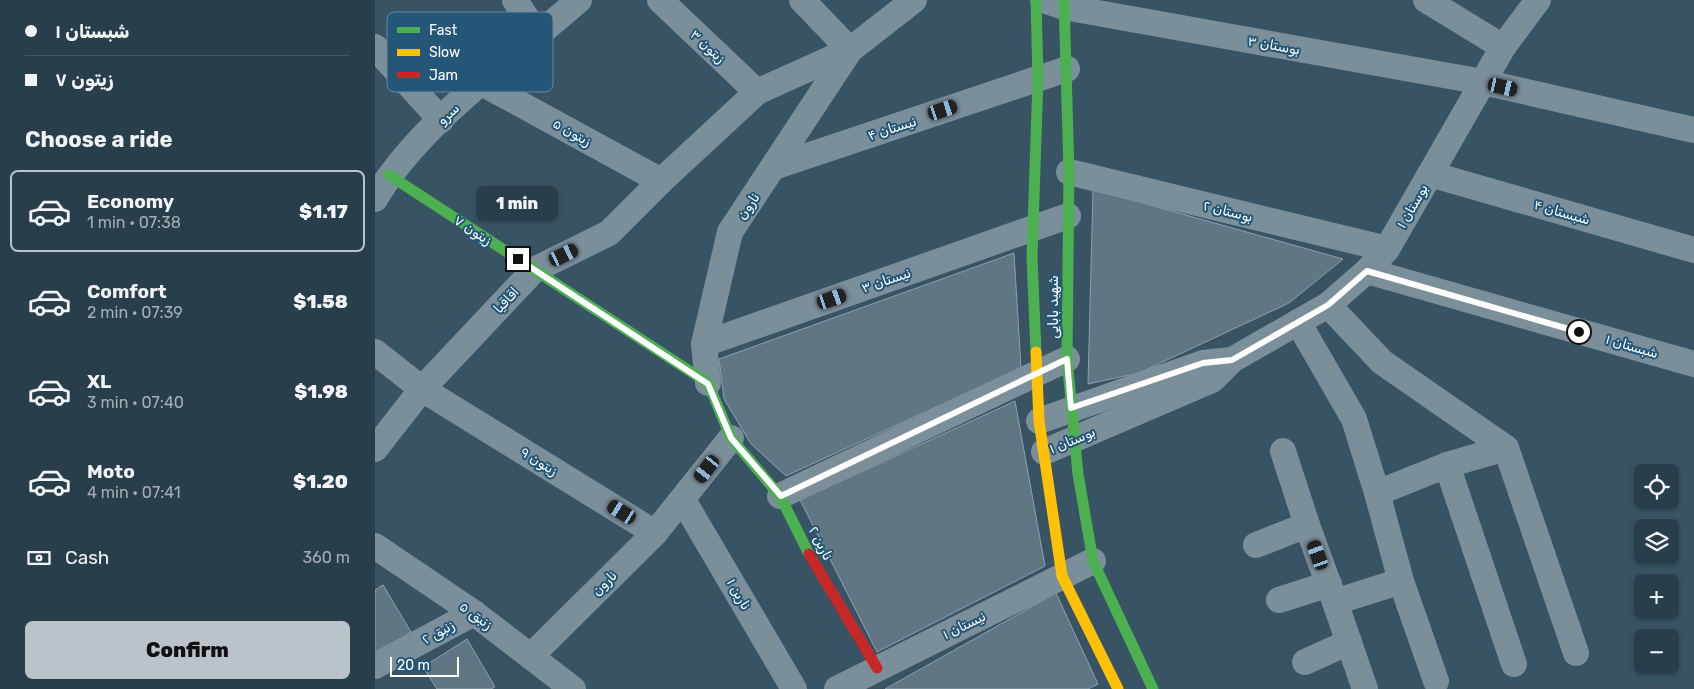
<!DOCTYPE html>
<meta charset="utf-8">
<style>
:root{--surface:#293e4b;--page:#354955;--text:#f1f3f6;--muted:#a5aeb5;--line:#455763;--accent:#b9c3c9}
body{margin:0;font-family:Rubik,Cairo,sans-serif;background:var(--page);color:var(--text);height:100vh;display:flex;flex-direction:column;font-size:19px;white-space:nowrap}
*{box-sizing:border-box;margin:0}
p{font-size:16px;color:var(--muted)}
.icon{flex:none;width:28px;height:28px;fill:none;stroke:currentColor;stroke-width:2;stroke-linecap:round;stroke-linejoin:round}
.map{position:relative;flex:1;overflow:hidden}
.drawer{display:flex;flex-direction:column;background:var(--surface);width:375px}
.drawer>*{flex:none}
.banner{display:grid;align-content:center;height:110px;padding:0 25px;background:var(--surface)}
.controls{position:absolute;left:1259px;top:464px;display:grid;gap:10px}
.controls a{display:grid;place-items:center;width:45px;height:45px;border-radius:8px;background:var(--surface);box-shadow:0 1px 4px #0004,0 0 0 1px var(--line);font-size:25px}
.scale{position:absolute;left:15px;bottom:12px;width:69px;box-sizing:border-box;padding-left:5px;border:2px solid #fff;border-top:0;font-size:14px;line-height:18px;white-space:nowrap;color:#fff;-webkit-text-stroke:4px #245777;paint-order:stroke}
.end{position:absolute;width:22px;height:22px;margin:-11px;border:6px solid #fff;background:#111;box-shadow:0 0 0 2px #111}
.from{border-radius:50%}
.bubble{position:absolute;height:35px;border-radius:8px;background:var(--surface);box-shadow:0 1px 4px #0004,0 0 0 1px var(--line);font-size:16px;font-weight:800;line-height:35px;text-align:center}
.car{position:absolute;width:15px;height:30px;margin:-15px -8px;border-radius:6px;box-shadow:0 0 4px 1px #0007;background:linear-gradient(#222 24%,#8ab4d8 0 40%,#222 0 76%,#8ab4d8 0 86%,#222 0)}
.banner b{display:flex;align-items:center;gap:18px;height:48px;font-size:19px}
.banner b+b{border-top:1px solid var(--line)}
.banner i{width:12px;height:12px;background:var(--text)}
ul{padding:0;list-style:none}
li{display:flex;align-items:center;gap:15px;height:82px;margin:0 10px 8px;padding:0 15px;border:2px solid transparent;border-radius:8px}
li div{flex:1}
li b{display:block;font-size:19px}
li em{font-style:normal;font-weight:800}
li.active{border-color:var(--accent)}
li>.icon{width:45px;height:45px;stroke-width:1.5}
h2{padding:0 25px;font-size:22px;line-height:60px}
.pay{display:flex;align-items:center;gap:12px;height:55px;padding:0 25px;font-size:19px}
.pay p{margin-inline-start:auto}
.cta{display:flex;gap:10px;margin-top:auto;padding:10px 25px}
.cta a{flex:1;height:58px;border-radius:8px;background:var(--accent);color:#111;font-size:20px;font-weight:800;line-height:58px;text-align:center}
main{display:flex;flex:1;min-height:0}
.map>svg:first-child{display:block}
.building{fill:#617683;stroke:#8ea0ab}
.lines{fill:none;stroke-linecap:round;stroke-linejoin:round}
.street{stroke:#7b8f9b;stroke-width:26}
.fast{stroke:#4caf50;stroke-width:11}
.slow{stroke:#ffc107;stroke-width:11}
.jam{stroke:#c62828;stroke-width:11}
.route{stroke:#fff;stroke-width:6}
.labels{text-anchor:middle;stroke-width:4;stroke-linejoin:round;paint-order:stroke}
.street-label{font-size:14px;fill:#fff;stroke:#245777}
.key{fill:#245777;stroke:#6689a0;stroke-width:1}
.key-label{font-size:14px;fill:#fff}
</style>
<main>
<section class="drawer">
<div class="banner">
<b><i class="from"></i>شبستان ۱</b>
<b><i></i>زیتون ۷</b>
</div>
<h2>Choose a ride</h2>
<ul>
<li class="active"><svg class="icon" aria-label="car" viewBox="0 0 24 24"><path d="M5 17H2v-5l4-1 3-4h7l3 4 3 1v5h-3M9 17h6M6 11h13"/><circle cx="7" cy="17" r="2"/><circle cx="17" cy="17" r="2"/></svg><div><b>Economy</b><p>1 min · 07:38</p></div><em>$1.17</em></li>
<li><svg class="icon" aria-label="car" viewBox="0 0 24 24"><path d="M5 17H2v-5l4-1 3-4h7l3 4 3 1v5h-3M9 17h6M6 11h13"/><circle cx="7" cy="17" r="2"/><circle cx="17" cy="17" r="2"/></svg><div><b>Comfort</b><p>2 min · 07:39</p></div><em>$1.58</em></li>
<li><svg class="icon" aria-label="car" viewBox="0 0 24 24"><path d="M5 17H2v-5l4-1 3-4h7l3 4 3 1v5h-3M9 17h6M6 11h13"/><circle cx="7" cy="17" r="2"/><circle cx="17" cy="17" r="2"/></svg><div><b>XL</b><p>3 min · 07:40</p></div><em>$1.98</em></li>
<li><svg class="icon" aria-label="car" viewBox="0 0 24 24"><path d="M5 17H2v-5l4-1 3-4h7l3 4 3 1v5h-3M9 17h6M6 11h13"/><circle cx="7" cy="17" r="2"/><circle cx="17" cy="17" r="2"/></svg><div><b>Moto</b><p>4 min · 07:41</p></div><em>$1.20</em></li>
</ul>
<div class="pay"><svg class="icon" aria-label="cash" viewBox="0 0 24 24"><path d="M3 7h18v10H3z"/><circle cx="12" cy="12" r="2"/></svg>Cash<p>360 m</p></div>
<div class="cta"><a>Confirm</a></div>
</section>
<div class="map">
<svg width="1319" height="689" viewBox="0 0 1319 689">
<rect width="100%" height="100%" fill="#375364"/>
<g class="building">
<path d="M718,189L968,259L914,303L764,373L713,384Z"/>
<path d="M639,253L646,368L411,476L376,444L349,399L344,359Z"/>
<path d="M640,401L670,566L502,652L425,500Z"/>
<path d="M8,585L36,632L0,655V590Z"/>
<path d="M681,593L723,684L713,689H510Z"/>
<path d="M92,639L120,687L116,689H62L48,667Z"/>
</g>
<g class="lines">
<g class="street">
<path d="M140,0L163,36"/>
<path d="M285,0L382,92"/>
<path d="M668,0L689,7L1108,82L1319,130"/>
<path d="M1051,0L1128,47"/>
<path d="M0,47L66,120"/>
<path d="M107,83L286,181"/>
<path d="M399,167L692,69"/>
<path d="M694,172L1012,249"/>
<path d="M1055,174L1319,250"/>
<path d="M0,199C42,125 139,57 204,0"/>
<path d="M992,271L1319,364"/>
<path d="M953,305L1007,362L1131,448L1201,653"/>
<path d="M923,322L979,419L1002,493L1026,581L1061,681"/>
<path d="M329,344L693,216"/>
<path d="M0,352L47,389L280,533"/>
<path d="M333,383L329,344L355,232L475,50L427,0"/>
<path d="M664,421L828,363L857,360"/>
<path d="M0,449L47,389L159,270L234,233L286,181L382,92L475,50L539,0"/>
<path d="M908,451L932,525L960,602L1026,581"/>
<path d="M669,452L837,380L857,360L953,305L992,271L1012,249L1128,47L1163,0"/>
<path d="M1072,465L1139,664"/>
<path d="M1002,493L1072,465L1131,448"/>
<path d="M405,496L692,359"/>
<path d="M308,500L419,689"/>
<path d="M881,545L932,525"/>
<path d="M0,546L99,613L198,689"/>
<path d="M904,600L954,584"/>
<path d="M960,602L990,689"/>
<path d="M156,656L280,533L356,438"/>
<path d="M930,662L974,642"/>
<path d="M0,666L99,613"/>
<path d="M462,689L718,561"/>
</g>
<g class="fast">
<path d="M661,0L663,79L657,257L661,352"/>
<path d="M689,0L694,172L692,359L703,474L718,561L778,689"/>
<path d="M14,175L333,383L356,438L405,496L434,554"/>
</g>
<path class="slow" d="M661,352L664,421L687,576L743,689"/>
<path class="jam" d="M434,554L502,668"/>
</g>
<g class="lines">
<path class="route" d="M143,259L333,384L356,438L406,496L692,359L696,408L828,363L857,360L953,305L992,271L1204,332"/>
</g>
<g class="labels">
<g class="street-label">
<text transform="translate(899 45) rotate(10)" y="5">بوستان ۳</text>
<text transform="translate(333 46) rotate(43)" y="5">زیتون ۳</text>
<text transform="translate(73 114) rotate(-43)" y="5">سرو</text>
<text transform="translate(517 128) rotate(-18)" y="5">نیستان ۴</text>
<text transform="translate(197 132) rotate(29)" y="5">زیتون ۵</text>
<text transform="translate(373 206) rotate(-56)" y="5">نارون</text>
<text transform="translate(1037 206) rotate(-60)" y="5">بوستان ۱</text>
<text transform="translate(853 211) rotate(14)" y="5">بوستان ۲</text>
<text transform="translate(1187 212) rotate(16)" y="5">شبستان ۴</text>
<text transform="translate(98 230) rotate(33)" y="5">زیتون ۷</text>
<text transform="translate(511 280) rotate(-19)" y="5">نیستان ۳</text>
<text transform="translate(131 300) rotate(-47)" y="5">اقاقیا</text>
<text transform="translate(678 307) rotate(-90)" y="5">شهید بابایی</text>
<text transform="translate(1257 346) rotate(16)" y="5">شبستان ۱</text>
<text transform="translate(697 440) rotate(-23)" y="5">بوستان ۱</text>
<text transform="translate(164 461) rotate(32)" y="5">زیتون ۹</text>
<text transform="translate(446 543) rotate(63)" y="5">نارین ۲</text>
<text transform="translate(229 583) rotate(-45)" y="5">نارون</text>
<text transform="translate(364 594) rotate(60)" y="5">نارین ۱</text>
<text transform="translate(101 615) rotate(36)" y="5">زنبق ۵</text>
<text transform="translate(589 625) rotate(-26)" y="5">نیستان ۱</text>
<text transform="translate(63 632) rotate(-29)" y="5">زنبق ۲</text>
</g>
</g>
<rect x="12" y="12" width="166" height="80" rx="8" class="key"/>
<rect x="22" y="27" width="23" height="6" fill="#4caf50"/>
<rect x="22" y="49" width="23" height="7" fill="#ffc107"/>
<rect x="22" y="72" width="23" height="6" fill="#c62828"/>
<g class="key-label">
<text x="54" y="35">Fast</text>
<text x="54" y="57">Slow</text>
<text x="54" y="80">Jam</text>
</g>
</svg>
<div class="controls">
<a><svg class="icon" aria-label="locate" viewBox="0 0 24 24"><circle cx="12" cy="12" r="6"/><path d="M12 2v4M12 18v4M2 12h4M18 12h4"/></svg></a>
<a><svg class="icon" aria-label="layers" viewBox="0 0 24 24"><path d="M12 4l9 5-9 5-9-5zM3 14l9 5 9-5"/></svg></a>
<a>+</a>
<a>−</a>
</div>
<div class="scale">20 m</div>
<i class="end from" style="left:1204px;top:332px"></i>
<i class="end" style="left:143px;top:259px"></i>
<div class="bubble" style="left:101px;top:186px;width:82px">1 min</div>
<i class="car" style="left:1128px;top:87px;rotate:103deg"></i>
<i class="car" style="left:568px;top:110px;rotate:72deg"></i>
<i class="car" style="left:189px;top:255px;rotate:64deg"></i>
<i class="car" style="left:457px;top:299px;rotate:71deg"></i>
<i class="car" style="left:332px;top:469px;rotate:218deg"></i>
<i class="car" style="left:247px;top:512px;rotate:302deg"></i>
<i class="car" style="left:943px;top:555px;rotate:340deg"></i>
</div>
</main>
